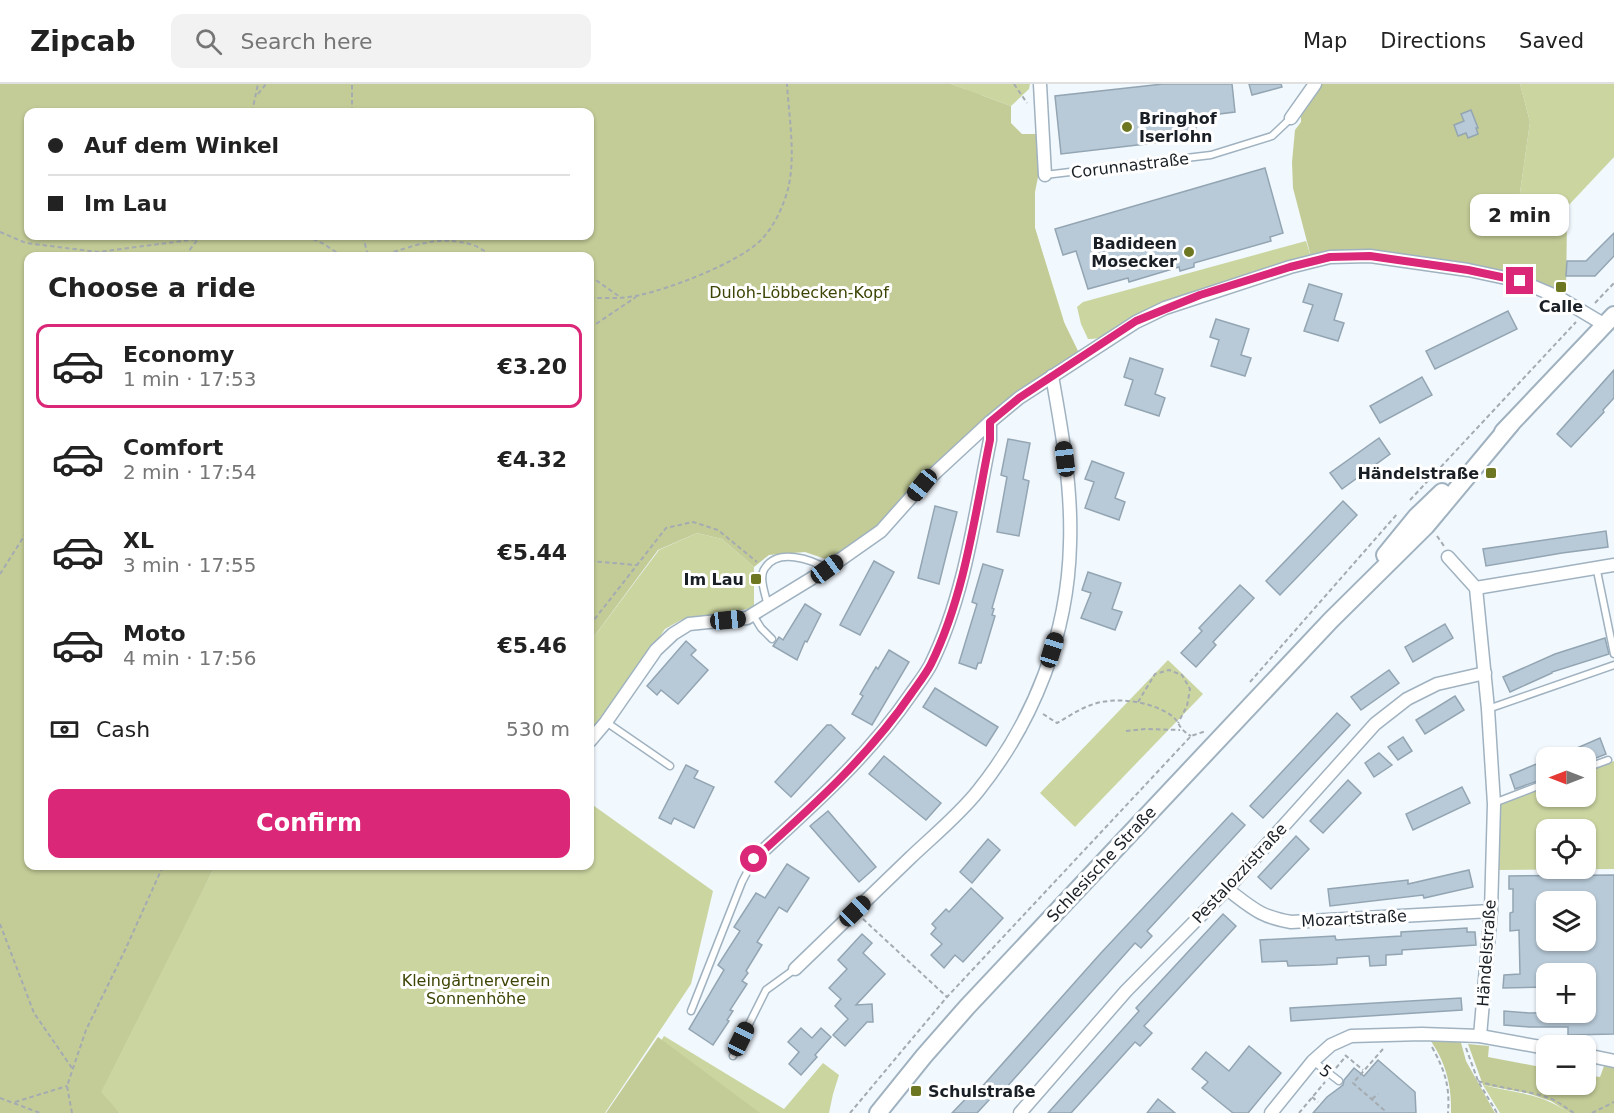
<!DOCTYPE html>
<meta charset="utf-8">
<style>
:root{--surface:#fff;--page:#f2f2f2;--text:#222;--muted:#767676;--line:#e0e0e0;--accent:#db2777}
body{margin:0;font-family:"DejaVu Sans",sans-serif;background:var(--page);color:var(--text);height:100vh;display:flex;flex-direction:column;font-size:22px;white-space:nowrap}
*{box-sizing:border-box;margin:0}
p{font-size:20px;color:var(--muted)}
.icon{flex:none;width:33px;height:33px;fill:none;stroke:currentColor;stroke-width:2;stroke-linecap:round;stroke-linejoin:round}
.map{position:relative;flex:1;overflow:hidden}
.details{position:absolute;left:24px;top:168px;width:570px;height:618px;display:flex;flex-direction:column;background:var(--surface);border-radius:12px;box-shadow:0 2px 4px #0004}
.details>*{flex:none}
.top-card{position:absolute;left:24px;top:24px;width:570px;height:132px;border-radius:12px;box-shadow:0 2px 4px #0004;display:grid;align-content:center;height:132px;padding:0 24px;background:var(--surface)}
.needle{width:39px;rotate:270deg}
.buttons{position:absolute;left:1536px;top:663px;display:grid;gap:12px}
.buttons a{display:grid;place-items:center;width:60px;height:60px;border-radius:12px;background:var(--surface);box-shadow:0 2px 4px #0004;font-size:30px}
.end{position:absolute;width:27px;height:27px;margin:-14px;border:8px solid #db2777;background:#fff;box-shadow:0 0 0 3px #fff}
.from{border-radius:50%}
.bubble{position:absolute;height:42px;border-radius:12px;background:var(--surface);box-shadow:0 2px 4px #0004;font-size:20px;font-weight:700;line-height:42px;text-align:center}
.car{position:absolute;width:18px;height:36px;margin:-18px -9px;border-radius:8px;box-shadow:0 0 4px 2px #0007;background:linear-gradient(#222 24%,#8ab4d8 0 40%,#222 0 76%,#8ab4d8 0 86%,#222 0)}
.top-card b{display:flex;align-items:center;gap:21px;height:57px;font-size:22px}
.top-card b+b{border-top:2px solid var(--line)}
.top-card i{width:15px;height:15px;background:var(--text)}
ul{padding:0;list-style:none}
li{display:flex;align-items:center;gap:18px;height:84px;margin:0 12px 9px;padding:0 12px;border:3px solid transparent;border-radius:12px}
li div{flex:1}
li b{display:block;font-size:22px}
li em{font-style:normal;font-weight:700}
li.on{border-color:var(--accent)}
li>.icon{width:54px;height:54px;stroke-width:1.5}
h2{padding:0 24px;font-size:27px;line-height:72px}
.pay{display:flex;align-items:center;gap:15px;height:66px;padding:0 24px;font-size:22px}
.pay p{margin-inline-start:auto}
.primary-button{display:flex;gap:12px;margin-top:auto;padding:12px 24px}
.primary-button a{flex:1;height:69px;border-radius:12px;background:var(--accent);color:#fff;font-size:24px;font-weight:700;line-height:69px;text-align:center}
header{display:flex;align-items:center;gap:36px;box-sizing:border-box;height:84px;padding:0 30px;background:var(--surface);border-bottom:2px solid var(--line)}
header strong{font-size:28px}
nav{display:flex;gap:33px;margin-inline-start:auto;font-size:21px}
.search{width:420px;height:54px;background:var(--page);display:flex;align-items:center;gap:15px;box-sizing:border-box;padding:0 21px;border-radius:12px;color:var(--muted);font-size:22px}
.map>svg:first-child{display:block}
.green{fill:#cbd5a0;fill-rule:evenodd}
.forest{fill:#c3cc97;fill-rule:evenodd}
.building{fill:#b8cad8;stroke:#93a5b2;stroke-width:1.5;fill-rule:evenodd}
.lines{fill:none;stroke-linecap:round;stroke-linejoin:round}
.lane-casing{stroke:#a0b2c0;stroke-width:9}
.street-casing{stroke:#a0b2c0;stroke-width:15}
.secondary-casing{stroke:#a0b2c0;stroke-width:20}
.path{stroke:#a4abb1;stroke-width:2;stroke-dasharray:4.5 3;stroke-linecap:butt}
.lane{stroke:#fff;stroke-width:6}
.street{stroke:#fff;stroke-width:12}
.secondary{stroke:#fff;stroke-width:16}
.route{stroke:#db2777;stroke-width:8}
.poi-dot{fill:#6d7722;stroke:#fff;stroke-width:2}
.labels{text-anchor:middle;stroke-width:6;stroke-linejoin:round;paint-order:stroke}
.poi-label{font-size:16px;font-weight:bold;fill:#191f25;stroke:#fff;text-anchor:end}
.street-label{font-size:16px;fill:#191f25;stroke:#fff}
.park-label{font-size:16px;fill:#3e4404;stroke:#fff}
</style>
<header>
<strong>Zipcab</strong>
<div class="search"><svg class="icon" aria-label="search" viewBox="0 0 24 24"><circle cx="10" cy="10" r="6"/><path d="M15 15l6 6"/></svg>Search here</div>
<nav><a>Map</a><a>Directions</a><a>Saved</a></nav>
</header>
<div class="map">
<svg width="1614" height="1029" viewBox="0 0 1614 1029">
<rect width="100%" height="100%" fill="#f1f8fe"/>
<g class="green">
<path d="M0,0H903L967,6L951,0H1030L1029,5L1011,22L981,11L1032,135L1063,234L1070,265L590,172H28V782L182,846L215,782H590V719L713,807L691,900L605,1029H120L108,1017L0,1029ZM28,28H590V152H28Z"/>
<path d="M1520,0H1614V73L1567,123V135L1530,146L1523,150L1516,137L1530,38Z"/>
<path d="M1306,157L1311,173C1264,187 1206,200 1162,220C1142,229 1109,257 1088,255L1081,240L1077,223L1083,218Z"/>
<path d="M697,449L722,455L754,483V524L681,536L665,545L590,652V558L659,466Z"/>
<path d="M1168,576L1203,610L1075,743L1040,709Z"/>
<path d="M1614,677V785L1497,786V721L1546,703V712H1586V688ZM1546,746H1586V784H1546Z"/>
<path d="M664,952L784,1025L823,979L839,991L833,1010L829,1029H615Z"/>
<path d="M1483,1001C1518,1010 1538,1008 1570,1029H1500Z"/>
</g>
<g class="forest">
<path d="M0,0H951L1011,22V39L1022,50H1039L1038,93L1035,108V144L1063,236L1080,271L987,336L878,446L834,478L805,468L769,471L754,483L722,455L697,449L658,466L590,558V172H28V782H215L101,1008L120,1029H0ZM28,28H590V152H28Z"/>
<path d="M1320,0H1520L1530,38L1516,137L1523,150L1530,146L1567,135L1566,213L1471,186L1311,173L1293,104L1292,78L1295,46L1301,38V30Z"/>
<path d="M658,953L760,1029H606Z"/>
<path d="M1428,953L1460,955L1466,977L1495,1029H1451C1452,1000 1445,976 1428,953Z"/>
<path d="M1468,960L1489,962L1488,973L1546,984V1000H1586V991L1600,993L1604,982L1614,984V1029H1570L1551,1017L1527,1009L1483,1001Z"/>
</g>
<g class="building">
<path d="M1163,0H1232L1235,28L1195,33L1197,54L1061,70L1055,12Z"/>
<path d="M1249,0H1281L1282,3L1252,11Z"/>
<path d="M1471,26L1478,44H1476L1478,50L1468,54L1466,49L1458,52L1454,41L1464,37L1461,30Z"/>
<path d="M1265,84L1283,149L1270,153L1271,157L1194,179V183L1180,187L1179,183L1129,198L1128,194L1088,205L1076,167L1063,171L1055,145Z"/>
<path d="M1614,149V172L1595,192H1566L1567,177H1586Z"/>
<path d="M1309,200L1342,210L1334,236L1344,239L1338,257L1304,247L1313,221L1303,218Z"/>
<path d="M1508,227L1517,245L1435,285L1426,267Z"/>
<path d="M1216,235L1249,245L1241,271L1251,274L1245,292L1211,282L1219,256L1210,253Z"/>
<path d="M1130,274L1163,285L1155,310L1165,314L1159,332L1125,321L1133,296L1124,293Z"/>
<path d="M1614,286V314L1603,326L1604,328L1571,363L1557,350Z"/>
<path d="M1422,293L1432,311L1380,339L1370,322Z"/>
<path d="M1379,354L1390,370L1342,405L1330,389Z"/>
<path d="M1008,355L1030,359L1023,395L1029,397L1019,452L997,448L1007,393L1001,391Z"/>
<path d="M1092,377L1124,389L1115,414L1125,418L1119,436L1085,424L1094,398L1085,395Z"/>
<path d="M1343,417L1357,431L1280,511L1266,497Z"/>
<path d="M935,422L957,428L939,500L918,494Z"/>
<path d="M1606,447L1608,463L1562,469L1486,482L1483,465Z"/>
<path d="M874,477L894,488L860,551L840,541Z"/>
<path d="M983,480L1003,486L992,524L994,525L992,531L995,532L981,579H978L976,585L959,579L977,520L972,518Z"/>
<path d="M1088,488L1121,499L1112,525L1122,528L1115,546L1081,534L1091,509L1082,506Z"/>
<path d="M1240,501L1254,514L1213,558L1216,561L1196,583L1181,569L1202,547L1199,544Z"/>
<path d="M805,520L821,530L807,558L805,557L797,576L773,562L779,553L783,556Z"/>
<path d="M1445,540L1453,554L1413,578L1405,563Z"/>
<path d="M1605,554L1609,570L1552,588V589L1510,608L1503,593L1555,570Z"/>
<path d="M686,557L696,566L691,571L708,586L678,620L661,606L657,611L647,602Z"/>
<path d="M889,566L909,578L872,641L852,630L863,612L860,610L876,583L878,585Z"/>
<path d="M1389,586L1399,599L1361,626L1351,613Z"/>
<path d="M935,604L998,643L986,662L923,623Z"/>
<path d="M1455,612L1464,626L1425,650L1416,636Z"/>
<path d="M1337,629L1350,641L1263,734L1250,722Z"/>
<path d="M827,641H831L845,654L791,713L775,698Z"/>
<path d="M1403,653L1412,667L1398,676L1388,663Z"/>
<path d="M1600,654L1606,670L1586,678V674H1554Z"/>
<path d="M1379,669L1392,681L1374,693L1365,679Z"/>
<path d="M884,672L941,719L926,736L869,690Z"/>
<path d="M1546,676V694L1515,705L1510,691Z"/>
<path d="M686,681L698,687L694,694L714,703L694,744L674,734L671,740L659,734Z"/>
<path d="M1348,696L1361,709L1323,749L1310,737Z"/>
<path d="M1462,703L1470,719L1413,746L1406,730Z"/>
<path d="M828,727L876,783L859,798L810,742Z"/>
<path d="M1232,729L1245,741L1147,847L1152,852L1141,864L1135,859L1004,1006L1001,1003L977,1029H952L977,1003L980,1005L1100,870Z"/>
<path d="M1296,752L1309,765L1271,805L1258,793Z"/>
<path d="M988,755L1000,766L972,799L960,788Z"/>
<path d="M787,780L809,794L787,828L779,823L757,858L762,861L746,887L748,889L742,897L747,900L730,926L733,927L727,936L729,937L713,961L689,945L724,886L718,881L740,847L734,843L756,809L765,814Z"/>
<path d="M1469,786L1473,803L1424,814L1423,811L1330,822L1328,805L1408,796V800Z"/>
<path d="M1614,791V950L1568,951V943H1529L1504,941V927L1529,929L1588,928L1587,892H1586V890H1546V903L1503,904L1504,891L1520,890L1519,846L1510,847V829L1513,828V805H1509V792ZM1546,818H1586V856H1546Z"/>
<path d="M971,804L1003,834L963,878L955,871L944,884L931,871L942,860L931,850L936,844L932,840L946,825L949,828Z"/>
<path d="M1223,830L1236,842L1144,942L1152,949L1140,962L1135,958L1071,1029H1048L1139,927L1136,924Z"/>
<path d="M1467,844V848H1475L1476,861L1402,866V870L1386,871V881L1370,882L1369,872L1337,874V880L1320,881L1288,882L1287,877L1262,878L1260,856L1335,852L1336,856L1401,852V848Z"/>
<path d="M862,850L872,859L863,869L885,890L856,921L872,920L873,938H867L845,962L833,951L848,935L835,922L841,915L829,904L847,885L838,876Z"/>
<path d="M1461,914L1462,926L1291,937L1290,924Z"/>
<path d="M801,944L812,954L821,944L831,953L815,971L817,973L801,991L789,980L799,968L788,958Z"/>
<path d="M1249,962L1281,989L1248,1029H1233L1202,1004L1208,998L1192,985L1206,968L1229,987Z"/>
<path d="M1378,976L1415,1008L1416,1029H1313L1327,1013L1343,1001L1344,996L1354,984L1364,992Z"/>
<path d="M1158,1015L1175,1029H1147Z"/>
</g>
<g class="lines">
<defs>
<g id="lane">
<path d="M1045,91L1211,71L1272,52L1291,34"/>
<path d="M1596,482L1614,570"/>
<path d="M768,522C766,512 758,493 765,484C778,464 811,475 827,485"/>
<path d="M753,531L761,544L772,555"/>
<path d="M1488,625L1614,581"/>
<path d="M606,638L670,682"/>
<path d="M1586,684L1608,676"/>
<path d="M1494,719L1546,699"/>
<path d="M691,927L742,798L754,775"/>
<path d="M733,972L766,906L795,885"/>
<path d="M1313,977L1339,997"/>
</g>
<g id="street">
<path d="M1040,0L1045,91"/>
<path d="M1291,34L1315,0"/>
<path d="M1448,473L1476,504L1488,625L1494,720L1491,827L1480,952"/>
<path d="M1476,504L1614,481"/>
<path d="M590,657L606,638L656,566L673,550L689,540L747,534L827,485L881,447L922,401L990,338L1019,314L1136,238L1165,224L1290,183L1330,173L1370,172L1468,186L1520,197L1558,213L1605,241"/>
<path d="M754,775C810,724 868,673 911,610C918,600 926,590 931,580C965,511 975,430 990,356V338"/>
<path d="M1227,805C1251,823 1260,833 1291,838L1491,827"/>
<path d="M795,885C833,848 872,811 910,774C933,752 958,732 978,707C1034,637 1068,550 1070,460C1072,404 1062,347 1052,292"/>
<path d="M1586,971L1614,977"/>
<path d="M1020,1029L1126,907L1227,805L1375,640L1407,615L1437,600L1485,589"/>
<path d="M1271,1029L1313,977L1331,961L1351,952L1422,950L1480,952L1546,964"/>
</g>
<g id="secondary">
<path d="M1503,348L1614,231"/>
<path d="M1385,471L1416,433L1442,408"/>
<path d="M878,1029L924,972L967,923L1331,536L1426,442L1511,340"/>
</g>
</defs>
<use href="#lane" class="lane-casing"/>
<use href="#street" class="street-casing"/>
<use href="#secondary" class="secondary-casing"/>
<g class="path">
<path d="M1014,0L1027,19"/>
<path d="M258,10L266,0"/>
<path d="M252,28L258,0"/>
<path d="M352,28V0"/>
<path d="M0,148L26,159L98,168L198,155"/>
<path d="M306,152L324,160L342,172"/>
<path d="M363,152L368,172"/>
<path d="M185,172L198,155L212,152"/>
<path d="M379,172C414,163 435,150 473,161C481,164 487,169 494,172"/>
<path d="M590,192L620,213"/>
<path d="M590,214C606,214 624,215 640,211C672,204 737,179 760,157C774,143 783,123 788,105C796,72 789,34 787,0"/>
<path d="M1595,219L1614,199"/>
<path d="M590,244L636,213"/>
<path d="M1410,416L1576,238"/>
<path d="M1437,452L1444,462"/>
<path d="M590,477L636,481"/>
<path d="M0,490L28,446"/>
<path d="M590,541L666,444L693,438L718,446L757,478"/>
<path d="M1250,598L1398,429"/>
<path d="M1138,618L1155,590L1169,586L1182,591L1190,605L1187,622L1178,639"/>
<path d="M1043,630L1057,639C1068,633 1079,625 1091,621C1114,612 1152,617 1172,632C1181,639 1177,644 1191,652"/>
<path d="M1126,647L1145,645L1180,646"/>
<path d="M863,835L947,913"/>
<path d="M0,840L34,929L72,984"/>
<path d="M1432,963C1445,987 1450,1002 1448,1029"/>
<path d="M1466,964L1478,997L1497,1029"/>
<path d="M1383,965L1353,999L1384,1026V1029"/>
<path d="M1345,971L1363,986"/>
<path d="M1336,984L1346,972"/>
<path d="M1478,997C1502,1005 1526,1006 1549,1014C1558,1017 1566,1024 1574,1029"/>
<path d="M1312,1013L1318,1018"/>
<path d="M0,1014L40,1029"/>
<path d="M1372,1015L1378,1010"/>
<path d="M15,1018L67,1002"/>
<path d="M72,1029L67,1002L86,946L126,864L163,782"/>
<path d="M850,1029L947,913L1191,652L1206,647"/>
<path d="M1299,1029L1325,998"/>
<path d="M1592,1029L1614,1018"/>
</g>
<use href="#lane" class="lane"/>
<use href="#street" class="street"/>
<use href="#secondary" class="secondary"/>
</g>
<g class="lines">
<path class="route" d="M754,775C811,724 868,673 911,610C918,600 926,590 931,580C965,511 975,430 990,356V338L1019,314L1136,237L1200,211L1290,183L1330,173L1370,172L1468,186L1520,197"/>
</g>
<g class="poi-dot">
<circle cx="1127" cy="43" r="6"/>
<circle cx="1189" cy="168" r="6"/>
<rect x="1555" y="197" width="12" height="12" rx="3"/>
<rect x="1485" y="383" width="12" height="12" rx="3"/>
<rect x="750" y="489" width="12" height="12" rx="3"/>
<rect x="910" y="1001" width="12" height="12" rx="3"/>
</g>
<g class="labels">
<g class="poi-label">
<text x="1139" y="40" text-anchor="start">Bringhof<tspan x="1139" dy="18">Iserlohn</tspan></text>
<text x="1177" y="165">Badideen<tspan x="1177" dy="18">Mosecker</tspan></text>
<text x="1561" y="228" text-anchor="middle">Calle</text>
<text x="1479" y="395">Händelstraße</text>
<text x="744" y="501">Im Lau</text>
<text x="928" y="1013" text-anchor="start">Schulstraße</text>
</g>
<g class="street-label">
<text transform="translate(1130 81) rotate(-7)" y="6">Corunnastraße</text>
<text transform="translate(1101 780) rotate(-47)" y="6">Schlesische Straße</text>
<text transform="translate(1239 789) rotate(-47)" y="6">Pestalozzistraße</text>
<text transform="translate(1354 834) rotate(-3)" y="6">Mozartstraße</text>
<text transform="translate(1486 869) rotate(-86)" y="6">Händelstraße</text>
<text transform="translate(1326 987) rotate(38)" y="6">5</text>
</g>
<g class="park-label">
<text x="799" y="214">Duloh-Löbbecken-Kopf</text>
<text x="476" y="902">Kleingärtnerverein<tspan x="476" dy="18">Sonnenhöhe</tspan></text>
</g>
</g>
</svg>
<div class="buttons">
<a><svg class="needle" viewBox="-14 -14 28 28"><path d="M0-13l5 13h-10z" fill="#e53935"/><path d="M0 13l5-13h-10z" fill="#767676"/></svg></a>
<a><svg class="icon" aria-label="locate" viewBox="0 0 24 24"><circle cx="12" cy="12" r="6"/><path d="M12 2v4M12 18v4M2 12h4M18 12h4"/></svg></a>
<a><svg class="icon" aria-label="layers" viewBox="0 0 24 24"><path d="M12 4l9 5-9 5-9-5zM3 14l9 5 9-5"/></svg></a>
<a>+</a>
<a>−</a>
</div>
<i class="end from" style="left:754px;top:775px"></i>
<i class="end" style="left:1520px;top:197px"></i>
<div class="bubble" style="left:1470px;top:110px;width:99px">2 min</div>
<i class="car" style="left:1065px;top:375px;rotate:353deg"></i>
<i class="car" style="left:922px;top:401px;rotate:219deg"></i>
<i class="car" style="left:827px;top:485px;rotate:54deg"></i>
<i class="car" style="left:728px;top:536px;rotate:84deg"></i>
<i class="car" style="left:1052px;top:566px;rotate:17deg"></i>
<i class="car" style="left:855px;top:827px;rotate:46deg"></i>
<i class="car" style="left:741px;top:955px;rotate:26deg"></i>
<div class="top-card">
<b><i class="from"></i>Auf dem Winkel</b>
<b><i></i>Im Lau</b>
</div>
<section class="details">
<h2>Choose a ride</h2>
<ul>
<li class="on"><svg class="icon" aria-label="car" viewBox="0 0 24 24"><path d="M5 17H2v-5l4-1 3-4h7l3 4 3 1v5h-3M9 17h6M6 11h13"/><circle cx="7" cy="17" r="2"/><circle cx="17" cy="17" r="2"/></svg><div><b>Economy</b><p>1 min · 17:53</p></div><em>€3.20</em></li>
<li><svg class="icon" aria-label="car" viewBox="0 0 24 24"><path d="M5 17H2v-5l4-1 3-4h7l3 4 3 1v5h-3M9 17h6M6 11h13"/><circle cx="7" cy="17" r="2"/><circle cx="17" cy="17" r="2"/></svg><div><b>Comfort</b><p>2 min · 17:54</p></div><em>€4.32</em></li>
<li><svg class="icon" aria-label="car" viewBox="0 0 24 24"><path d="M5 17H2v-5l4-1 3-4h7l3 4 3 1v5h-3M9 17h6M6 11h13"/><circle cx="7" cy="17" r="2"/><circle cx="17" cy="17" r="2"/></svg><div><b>XL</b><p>3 min · 17:55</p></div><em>€5.44</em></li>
<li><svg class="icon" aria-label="car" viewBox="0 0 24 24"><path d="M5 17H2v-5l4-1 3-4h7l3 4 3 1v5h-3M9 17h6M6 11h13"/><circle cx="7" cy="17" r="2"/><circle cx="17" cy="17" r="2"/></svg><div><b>Moto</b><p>4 min · 17:56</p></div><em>€5.46</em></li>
</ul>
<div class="pay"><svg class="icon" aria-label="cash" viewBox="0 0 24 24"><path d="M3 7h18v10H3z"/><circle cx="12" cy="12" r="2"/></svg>Cash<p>530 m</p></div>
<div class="primary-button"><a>Confirm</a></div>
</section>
</div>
